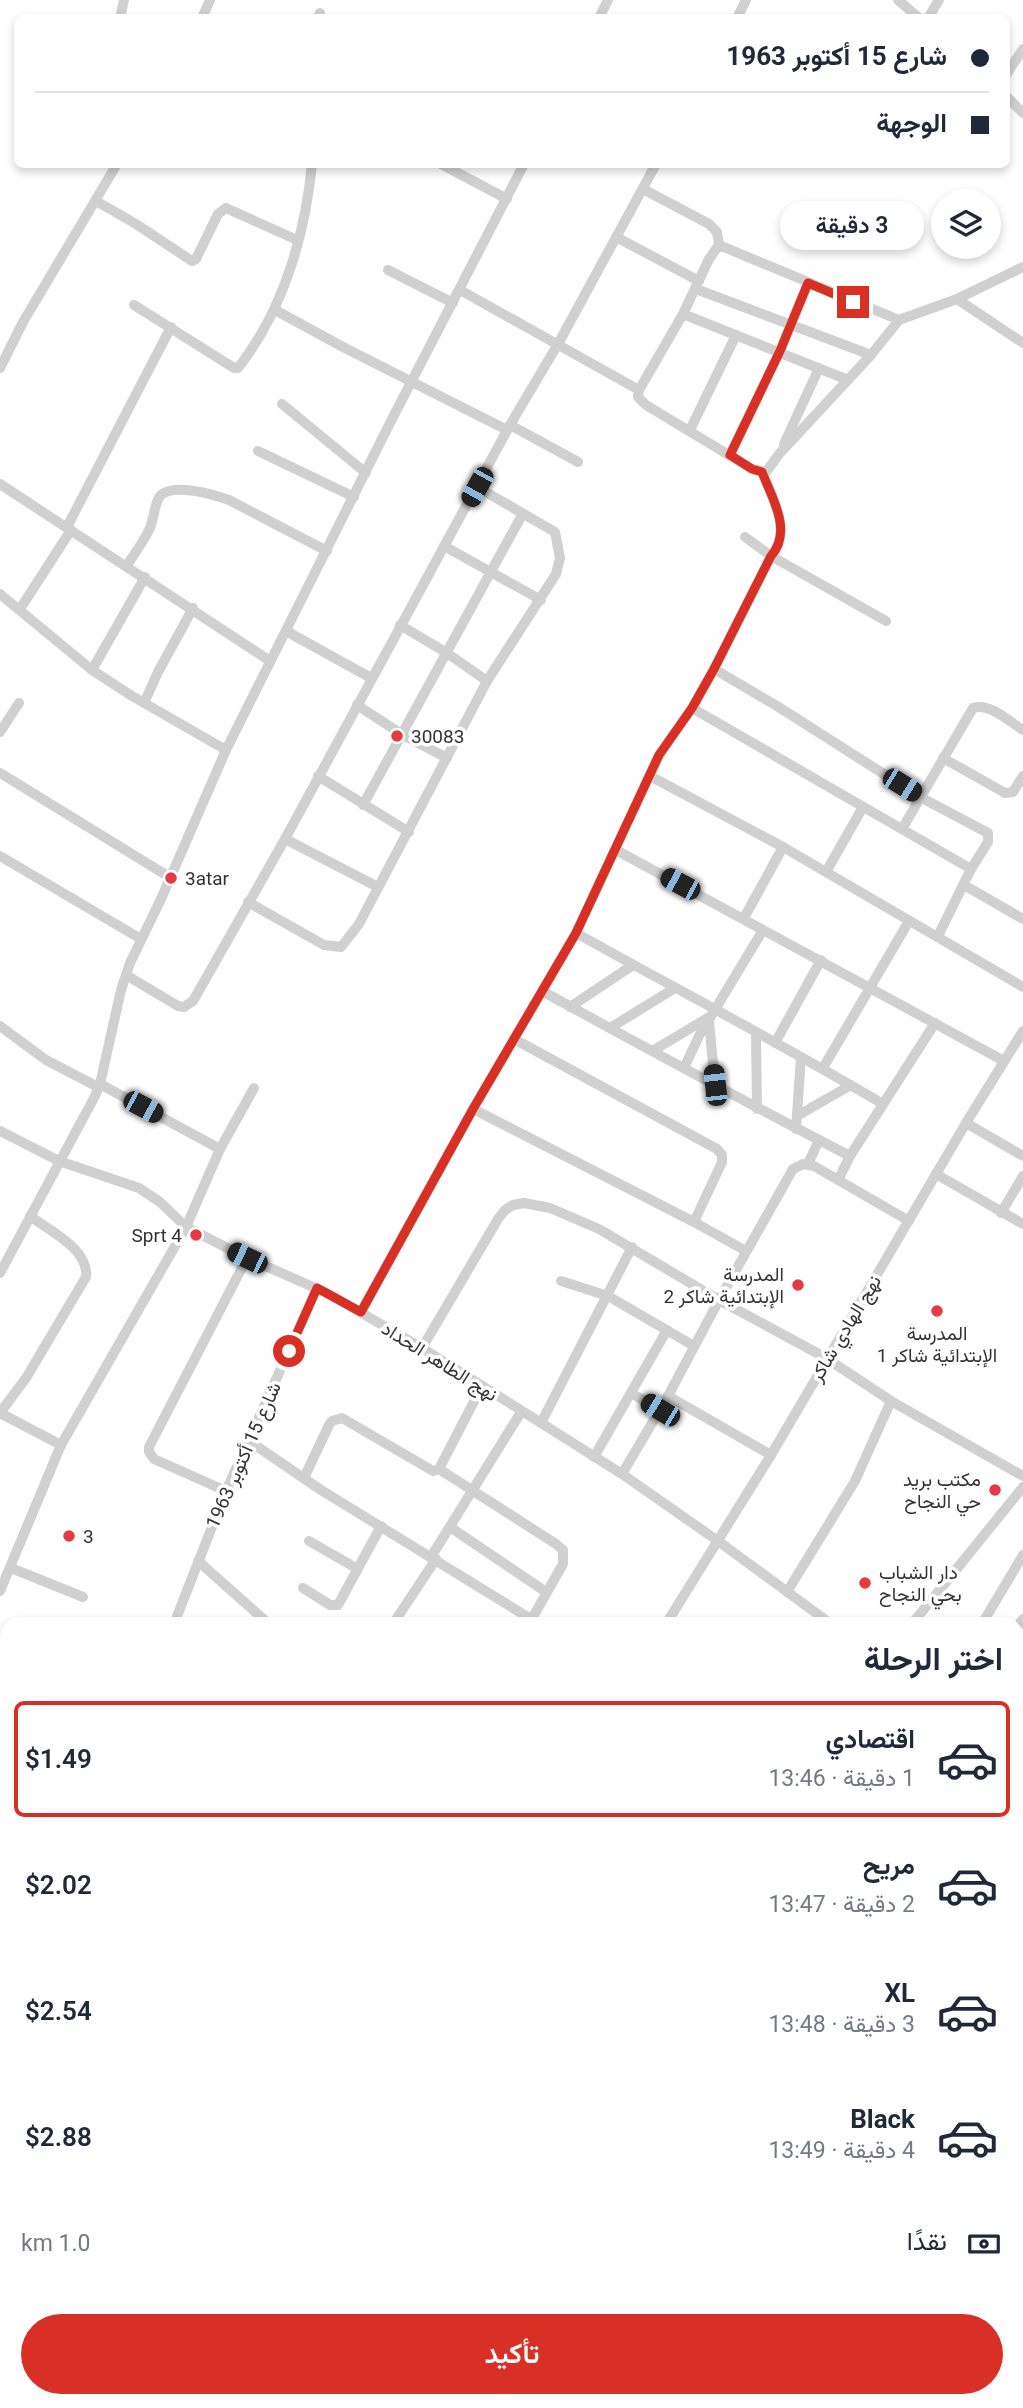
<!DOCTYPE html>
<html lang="ar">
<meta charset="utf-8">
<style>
:root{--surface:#fff;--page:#f6f6f7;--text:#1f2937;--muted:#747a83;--line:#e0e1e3;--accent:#d93025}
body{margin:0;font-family:Roboto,Vazirmatn,sans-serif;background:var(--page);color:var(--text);direction:rtl;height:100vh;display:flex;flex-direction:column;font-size:26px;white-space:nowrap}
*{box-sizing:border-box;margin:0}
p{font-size:23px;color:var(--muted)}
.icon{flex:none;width:38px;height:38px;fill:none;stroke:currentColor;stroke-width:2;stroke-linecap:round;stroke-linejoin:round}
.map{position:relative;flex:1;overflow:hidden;direction:ltr}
.panel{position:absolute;left:0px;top:1617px;width:1024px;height:791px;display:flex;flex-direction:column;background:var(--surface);border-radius:21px 21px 0 0;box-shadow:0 4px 10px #0003;direction:rtl}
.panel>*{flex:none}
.guide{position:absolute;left:14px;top:14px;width:996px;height:154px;border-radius:10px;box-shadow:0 4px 10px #0003;direction:rtl;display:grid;align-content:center;height:154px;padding:0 21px;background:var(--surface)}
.fabs{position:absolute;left:931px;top:189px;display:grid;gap:14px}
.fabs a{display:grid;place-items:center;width:70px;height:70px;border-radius:50%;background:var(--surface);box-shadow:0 4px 10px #0003;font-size:35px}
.end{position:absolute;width:32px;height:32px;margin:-16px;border:9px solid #d93025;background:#fff;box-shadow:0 0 0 4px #fff}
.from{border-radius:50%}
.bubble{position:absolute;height:49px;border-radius:24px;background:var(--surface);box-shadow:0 4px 10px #0003;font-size:23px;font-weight:600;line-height:49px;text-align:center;direction:rtl}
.car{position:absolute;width:21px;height:42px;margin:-21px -10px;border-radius:9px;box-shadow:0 0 5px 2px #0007;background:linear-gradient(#222 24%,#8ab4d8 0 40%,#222 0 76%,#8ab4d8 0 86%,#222 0)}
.guide b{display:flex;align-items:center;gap:24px;height:66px;font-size:26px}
.guide b+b{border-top:2px solid var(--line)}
.guide i{width:18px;height:18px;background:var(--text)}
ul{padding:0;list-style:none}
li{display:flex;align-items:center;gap:21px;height:116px;margin:0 14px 10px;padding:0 7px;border:4px solid transparent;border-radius:10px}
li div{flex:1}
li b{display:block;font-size:26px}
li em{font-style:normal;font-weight:600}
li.active{border-color:var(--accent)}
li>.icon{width:63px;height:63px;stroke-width:1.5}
h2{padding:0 21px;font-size:32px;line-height:84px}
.pay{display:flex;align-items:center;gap:18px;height:77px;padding:0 21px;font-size:26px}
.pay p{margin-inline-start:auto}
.primary-button{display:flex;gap:14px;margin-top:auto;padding:14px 21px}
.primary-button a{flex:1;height:80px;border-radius:42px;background:var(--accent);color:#fff;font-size:28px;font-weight:600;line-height:80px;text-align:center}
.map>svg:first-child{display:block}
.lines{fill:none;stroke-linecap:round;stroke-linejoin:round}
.minor{stroke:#d0d0d0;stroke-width:10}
.major{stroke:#ababab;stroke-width:12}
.rail{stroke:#888;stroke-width:2.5;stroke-dasharray:7 5;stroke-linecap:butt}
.route{stroke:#d93025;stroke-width:9}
.poi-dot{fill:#e63946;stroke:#fff;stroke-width:2.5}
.labels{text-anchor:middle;stroke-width:7;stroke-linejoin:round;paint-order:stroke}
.poi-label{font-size:19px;fill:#333;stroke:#fff;text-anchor:start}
.street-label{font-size:19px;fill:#333;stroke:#fff}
</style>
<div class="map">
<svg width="1023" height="2408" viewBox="0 0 1023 2408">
<rect width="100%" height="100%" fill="#fff"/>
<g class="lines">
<g class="minor">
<path d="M898,0L919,18"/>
<path d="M120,18L124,0"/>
<path d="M202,18L210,0"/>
<path d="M317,18L320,13"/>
<path d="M599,18L608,0"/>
<path d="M737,18L746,0"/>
<path d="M928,18L939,0"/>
<path d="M1006,75L1023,49"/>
<path d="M1006,96L1023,113"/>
<path d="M441,164L507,199"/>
<path d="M643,189L709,224L717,232L719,245"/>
<path d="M96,201L136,224L192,261L196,259L218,214L226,208L297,240"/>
<path d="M616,237L699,281"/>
<path d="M388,270L453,303"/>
<path d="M696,289L871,355"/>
<path d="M460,290L639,390"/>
<path d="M957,299L1023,343"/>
<path d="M134,305L234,368H238C283,311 305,236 312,164"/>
<path d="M275,310L343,347L507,430"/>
<path d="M683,314L848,380"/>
<path d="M899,320L719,245L709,259L683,314L639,390L638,397L646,405L752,469L766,472L780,453L871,355L899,320L957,299L1023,267"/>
<path d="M0,368L23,322L117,164"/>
<path d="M282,404L366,473"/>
<path d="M510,425L578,462"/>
<path d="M690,430L736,335"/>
<path d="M784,444L819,368"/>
<path d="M258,451L354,497"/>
<path d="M730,455L780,351L808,283"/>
<path d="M0,484L270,661"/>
<path d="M67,527L171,327"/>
<path d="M745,537L771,556L886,621"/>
<path d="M444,546L541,600"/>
<path d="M127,565C135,553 144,541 150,528C154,519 154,504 160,496C172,482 215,495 229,500L327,551"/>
<path d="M0,594L92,670L132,696L226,750"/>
<path d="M20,609L71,530"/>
<path d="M400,625L447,653L487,681"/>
<path d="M286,631L371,678"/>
<path d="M714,669L777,706L920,797L988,833V842L971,869L938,936"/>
<path d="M92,670L145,577"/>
<path d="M144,703L158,672L193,608"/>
<path d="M357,705L403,735L447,758"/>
<path d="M692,708L971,869"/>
<path d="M0,732L19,703"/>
<path d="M943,758L1005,793L1013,792L1023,776"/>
<path d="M0,773L171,878"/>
<path d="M318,776L409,832"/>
<path d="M650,776L783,847L1023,987"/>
<path d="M363,805L522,515"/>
<path d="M902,829L973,708C989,702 1010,722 1023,730"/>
<path d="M285,839L378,887"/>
<path d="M616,850L1004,1061"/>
<path d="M0,856L141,939"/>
<path d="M826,872L863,807"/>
<path d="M964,885L1023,919"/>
<path d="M248,902L324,945L341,947L359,924L487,681L556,574L560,558L555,532L477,487"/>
<path d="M744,918L783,847"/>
<path d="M576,933C678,990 782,1044 883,1104"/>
<path d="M126,975L178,1006L184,1007L193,1001L285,839L510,425L558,344L656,164"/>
<path d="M542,991C644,1047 747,1103 850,1156"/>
<path d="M570,1007L633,965"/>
<path d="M709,1021L715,1085"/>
<path d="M0,1026L46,1060L98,1087"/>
<path d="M610,1028L675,988"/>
<path d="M756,1033L757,1109"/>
<path d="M514,1039L717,1149L722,1155V1162L694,1222"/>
<path d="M775,1043L821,960"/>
<path d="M654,1050L711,1016"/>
<path d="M684,1068L699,1036L763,930"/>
<path d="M823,1068L909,921"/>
<path d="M100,1084L220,1149"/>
<path d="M473,1109L694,1222L746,1251"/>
<path d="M797,1116L851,1085"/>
<path d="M966,1123L1023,1156"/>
<path d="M796,1129L801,1057"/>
<path d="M0,1131L59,1161L139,1188L160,1202L186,1227L247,1258L327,1293L422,1348L622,1474L718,1541L831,1624"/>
<path d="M808,1164L819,1140"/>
<path d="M936,1174L1023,1224"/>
<path d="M838,1180L850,1156L935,1023"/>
<path d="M1001,1213L1023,1176"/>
<path d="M0,1273L95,1096L100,1084L121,990L130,963L161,899L226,750L391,421L524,164"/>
<path d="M561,1281L608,1296L694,1346"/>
<path d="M361,1312L473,1109L576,933L659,755L692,708L714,669L771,556C793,531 772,498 762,472"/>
<path d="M422,1348L498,1219L505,1210L513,1205L524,1203L550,1208L599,1229L719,1300L826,1358L891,1401L1023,1476"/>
<path d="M631,1393L660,1410"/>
<path d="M668,1396L771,1455"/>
<path d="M0,1413L26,1378L86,1277C89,1249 50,1231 30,1216"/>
<path d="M0,1413L61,1445"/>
<path d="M541,1423L632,1247"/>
<path d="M249,1441L321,1490L539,1624"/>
<path d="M594,1457L667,1330"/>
<path d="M439,1469L482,1386"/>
<path d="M622,1474L668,1396L719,1300L793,1169L803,1164L814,1166L909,1221"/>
<path d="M304,1478L329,1425L332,1421L342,1418L433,1471L439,1469L556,1544L563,1550V1564L529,1624"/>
<path d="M226,1491L154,1459L149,1452V1447L247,1258"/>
<path d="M450,1527L546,1592"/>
<path d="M309,1541L356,1568"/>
<path d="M431,1557L521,1412"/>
<path d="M198,1561L269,1624"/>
<path d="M11,1568L83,1597"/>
<path d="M303,1588L330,1605H338L381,1526"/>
<path d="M0,1591L61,1445L186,1227L220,1149L254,1088"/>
<path d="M787,1592L855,1481L891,1401"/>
<path d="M174,1624L226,1491L317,1288"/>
<path d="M393,1624L436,1559"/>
<path d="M666,1624L771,1455L966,1123L1023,1031"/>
<path d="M912,1624L1023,1487"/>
<path d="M982,1624L1023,1555"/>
<path d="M1017,1627L1023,1619"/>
<path d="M0,1689L7,1691"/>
<path d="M1017,1764L1023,1769"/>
<path d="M1017,1900L1023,1904"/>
<path d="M0,1913L6,1898"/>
<path d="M0,1960L7,1963"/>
<path d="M0,2064H7"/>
<path d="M1017,2077L1023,2066"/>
<path d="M1017,2084L1023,2089"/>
<path d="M0,2104L7,2087"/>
<path d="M1017,2121L1023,2110"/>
<path d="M0,2338L7,2339"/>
<path d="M1017,2360L1023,2350"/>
<path d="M525,2401L583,2408"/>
<path d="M717,2401L739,2408"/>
<path d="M901,2401L923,2408"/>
<path d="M20,2408L21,2401"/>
<path d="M125,2408V2401"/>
<path d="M229,2408L230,2401"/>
<path d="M342,2408L343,2401"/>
<path d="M461,2408L462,2401"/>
<path d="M689,2408L690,2401"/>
<path d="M795,2408L803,2401"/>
<path d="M989,2408L993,2401"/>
</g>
<g class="major">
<path d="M0,2152L7,2162"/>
<path d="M194,2401L199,2408"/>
</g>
<g class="rail">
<path d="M0,2124L7,2126"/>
<path d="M864,2401L885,2408"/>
</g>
</g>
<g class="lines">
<path class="route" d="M289,1351L317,1288L361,1312L473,1109L576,933L659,755L692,708L714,669L771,556C793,531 772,498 762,472L752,469L730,455L780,351L808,283L853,302"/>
</g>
<g class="poi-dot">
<circle cx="397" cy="736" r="7"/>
<circle cx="171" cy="878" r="7"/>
<circle cx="196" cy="1235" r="7"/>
<circle cx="798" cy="1285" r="7"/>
<circle cx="937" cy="1311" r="7"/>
<circle cx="995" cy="1490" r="7"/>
<circle cx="69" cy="1536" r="7"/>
<circle cx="865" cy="1583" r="7"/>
</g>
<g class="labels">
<g class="poi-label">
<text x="411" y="743">30083</text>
<text x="185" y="885">3atar</text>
<text x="182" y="1242" text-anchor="end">Sprt 4</text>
<text x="784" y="1281" text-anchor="end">المدرسة<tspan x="784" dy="22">الإبتدائية شاكر 2</tspan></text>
<text x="937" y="1340" text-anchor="middle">المدرسة<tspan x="937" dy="22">الإبتدائية شاكر 1</tspan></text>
<text x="981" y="1486" text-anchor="end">مكتب بريد<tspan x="981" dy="22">حي النجاح</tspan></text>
<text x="83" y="1543">3</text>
<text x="879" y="1579">دار الشباب<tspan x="879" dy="22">بحي النجاح</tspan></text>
</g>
<g class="street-label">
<text transform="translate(845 1328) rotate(-59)" y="7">نهج الهادي شاكر</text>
<text transform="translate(440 1361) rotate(32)" y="7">نهج الطاهر الحداد</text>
<text transform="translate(243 1455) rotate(-66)" y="7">شارع 15 أكتوبر 1963</text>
</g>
</g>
</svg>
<div class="fabs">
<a><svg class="icon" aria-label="layers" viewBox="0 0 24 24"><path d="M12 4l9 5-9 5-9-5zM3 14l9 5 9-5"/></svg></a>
</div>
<i class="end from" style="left:289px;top:1351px"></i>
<i class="end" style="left:853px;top:302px"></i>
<div class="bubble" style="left:780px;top:201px;width:144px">3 دقيقة</div>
<i class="car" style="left:477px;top:487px;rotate:209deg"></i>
<i class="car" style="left:902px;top:785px;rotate:122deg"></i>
<i class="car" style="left:680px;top:884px;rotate:298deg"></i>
<i class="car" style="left:715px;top:1085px;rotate:354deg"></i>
<i class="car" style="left:143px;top:1107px;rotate:118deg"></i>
<i class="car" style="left:247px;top:1258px;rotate:296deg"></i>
<i class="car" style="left:660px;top:1410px;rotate:301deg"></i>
<div class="guide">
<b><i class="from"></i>شارع 15 أكتوبر 1963</b>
<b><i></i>الوجهة</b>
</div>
<section class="panel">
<h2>اختر الرحلة</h2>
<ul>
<li class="active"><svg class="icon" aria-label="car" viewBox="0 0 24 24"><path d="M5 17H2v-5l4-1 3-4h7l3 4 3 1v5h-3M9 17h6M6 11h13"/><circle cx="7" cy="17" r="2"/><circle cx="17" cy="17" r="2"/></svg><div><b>اقتصادي</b><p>1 دقيقة · 13:46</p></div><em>$1.49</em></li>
<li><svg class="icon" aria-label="car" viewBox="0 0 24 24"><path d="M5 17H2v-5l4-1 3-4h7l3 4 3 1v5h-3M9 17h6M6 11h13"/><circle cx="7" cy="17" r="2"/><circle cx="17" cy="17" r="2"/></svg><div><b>مريح</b><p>2 دقيقة · 13:47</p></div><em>$2.02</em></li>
<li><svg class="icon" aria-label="car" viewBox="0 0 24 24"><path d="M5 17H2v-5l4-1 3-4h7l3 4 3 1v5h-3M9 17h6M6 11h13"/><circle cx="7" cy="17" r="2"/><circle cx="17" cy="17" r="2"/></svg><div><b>XL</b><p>3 دقيقة · 13:48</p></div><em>$2.54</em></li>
<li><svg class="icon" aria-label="car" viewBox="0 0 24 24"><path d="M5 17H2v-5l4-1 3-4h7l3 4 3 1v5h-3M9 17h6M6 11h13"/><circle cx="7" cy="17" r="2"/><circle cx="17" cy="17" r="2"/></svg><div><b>Black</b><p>4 دقيقة · 13:49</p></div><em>$2.88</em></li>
</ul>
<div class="pay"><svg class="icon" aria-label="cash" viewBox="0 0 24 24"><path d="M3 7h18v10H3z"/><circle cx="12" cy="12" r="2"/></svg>نقدًا<p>1.0 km</p></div>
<div class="primary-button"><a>تأكيد</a></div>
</section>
</div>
